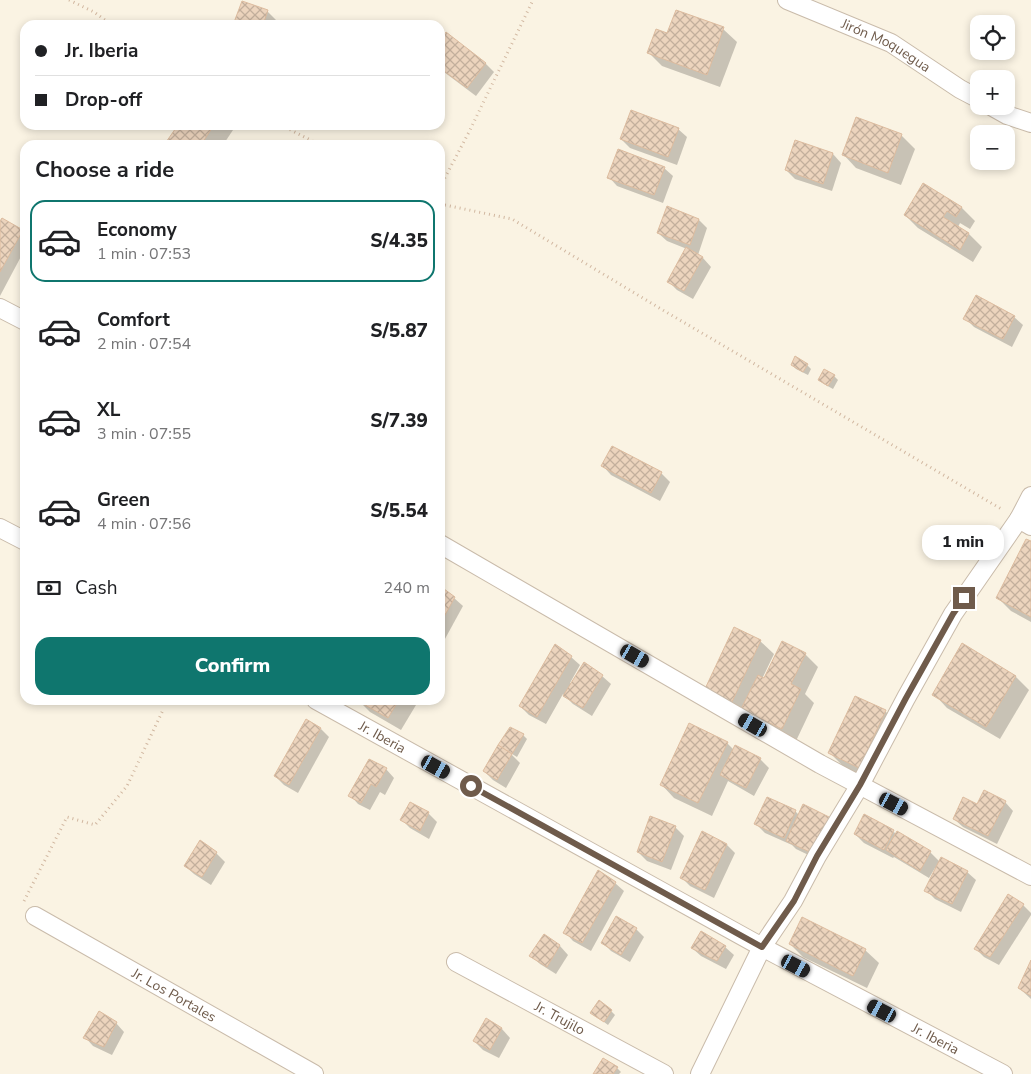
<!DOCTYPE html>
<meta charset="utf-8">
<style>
:root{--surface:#fff;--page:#f2f2f2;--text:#202124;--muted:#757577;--line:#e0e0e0;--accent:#0f766e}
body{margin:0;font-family:"Nunito Sans",sans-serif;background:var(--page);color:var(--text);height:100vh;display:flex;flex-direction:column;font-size:19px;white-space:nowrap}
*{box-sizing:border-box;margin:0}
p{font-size:16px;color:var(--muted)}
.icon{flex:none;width:28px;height:28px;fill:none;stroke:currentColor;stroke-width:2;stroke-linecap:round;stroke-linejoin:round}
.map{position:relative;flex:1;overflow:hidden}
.drawer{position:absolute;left:20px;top:140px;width:425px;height:565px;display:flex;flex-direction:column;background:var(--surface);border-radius:15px;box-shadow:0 2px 8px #0003}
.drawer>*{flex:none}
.top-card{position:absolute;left:20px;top:20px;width:425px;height:110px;border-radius:15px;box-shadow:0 2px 8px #0003;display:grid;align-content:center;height:110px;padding:0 15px;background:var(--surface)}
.controls{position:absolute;left:970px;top:15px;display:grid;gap:10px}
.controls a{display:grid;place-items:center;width:45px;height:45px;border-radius:10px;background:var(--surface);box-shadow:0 2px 8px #0003;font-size:25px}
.end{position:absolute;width:22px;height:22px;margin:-11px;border:6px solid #6f5b4b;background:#fff;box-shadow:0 0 0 2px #fff}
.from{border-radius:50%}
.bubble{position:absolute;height:35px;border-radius:15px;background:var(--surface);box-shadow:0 2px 8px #0003;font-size:16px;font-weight:800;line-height:35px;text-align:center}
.car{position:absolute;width:15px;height:30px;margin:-15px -8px;border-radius:6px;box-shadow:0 0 4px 1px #0007;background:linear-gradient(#222 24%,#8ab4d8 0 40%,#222 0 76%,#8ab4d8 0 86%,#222 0)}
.top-card b{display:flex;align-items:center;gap:18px;height:48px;font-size:19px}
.top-card b+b{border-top:1px solid var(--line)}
.top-card i{width:12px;height:12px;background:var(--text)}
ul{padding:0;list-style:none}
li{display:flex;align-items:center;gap:15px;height:82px;margin:0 10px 8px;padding:0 5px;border:2px solid transparent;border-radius:15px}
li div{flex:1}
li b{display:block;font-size:19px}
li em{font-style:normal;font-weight:800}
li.on{border-color:var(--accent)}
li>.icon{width:45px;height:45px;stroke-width:1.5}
h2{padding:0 15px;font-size:22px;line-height:60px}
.pay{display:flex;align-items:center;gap:12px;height:55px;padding:0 15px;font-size:19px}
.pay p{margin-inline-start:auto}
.action{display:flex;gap:10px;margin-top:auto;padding:10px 15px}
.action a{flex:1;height:58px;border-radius:15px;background:var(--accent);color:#fff;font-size:20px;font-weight:800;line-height:58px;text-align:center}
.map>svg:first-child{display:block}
.shadow{fill:#0003}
.building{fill:url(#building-cross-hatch);stroke:#ddbc9f}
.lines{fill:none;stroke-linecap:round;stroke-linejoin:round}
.minor-casing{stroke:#c9bbaa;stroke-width:20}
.path{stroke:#d1b7a0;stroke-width:3;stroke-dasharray:1 4;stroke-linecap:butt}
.minor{stroke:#fff;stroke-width:18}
.route{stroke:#6f5b4b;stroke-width:6}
.labels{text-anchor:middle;stroke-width:4.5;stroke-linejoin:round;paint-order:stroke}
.street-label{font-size:14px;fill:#6f5b4b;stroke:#fdf7e8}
</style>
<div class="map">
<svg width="1031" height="1074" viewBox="0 0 1031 1074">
<defs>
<pattern id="building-cross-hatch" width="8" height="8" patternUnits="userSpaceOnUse" patternTransform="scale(1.25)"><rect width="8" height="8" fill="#ecd4bd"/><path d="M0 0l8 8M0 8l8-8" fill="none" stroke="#c3af9c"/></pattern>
</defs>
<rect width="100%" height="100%" fill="#faf3e3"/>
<g class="shadow">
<path d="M267,11L276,20L274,25H235Z"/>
<path d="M723,29L737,42L720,87L662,66L649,53L668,35Z"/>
<path d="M446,34L486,64L494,72L476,96L440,69V43Z"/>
<path d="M856,118L902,136L915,149L901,185L856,168L843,154Z"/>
<path d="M179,125H228L233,130L223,145H166Z"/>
<path d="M678,129L687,137L677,165L630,148L621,139Z"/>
<path d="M796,141L833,154L841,163L832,191L795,179L786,170Z"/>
<path d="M664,168L673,176L663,203L617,186L609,177Z"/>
<path d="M923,185L962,208L975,221L970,229L960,223L958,227L969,234L982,247L973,262L918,228L905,215Z"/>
<path d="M699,220L707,228L698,255L703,258L711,267L693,299L677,290L668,281L687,249L667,241L658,233Z"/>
<path d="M0,224L22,231L25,234V249L0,296Z"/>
<path d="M1014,317L1023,325L1012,347L974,327L965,318Z"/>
<path d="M792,365H807L811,369L808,375L796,369Z"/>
<path d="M834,376L838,380L833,389L824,384L820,380Z"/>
<path d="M613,447L661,473L670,482L660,501L611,475L603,466Z"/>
<path d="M1031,543V622L1011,611L998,598Z"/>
<path d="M440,589L454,598L463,606L440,648Z"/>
<path d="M760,641L774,654L762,679L765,680L805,654L818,667L805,694L814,703L796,741L705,691Z"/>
<path d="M963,645L1016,677L1029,690L1000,739L947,708L934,694Z"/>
<path d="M571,657L580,665L570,683L572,684L602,676L611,684L592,716L573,704L563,694L546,724L529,715L520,706Z"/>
<path d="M856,697L886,712L899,725L873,781L843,766L830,753Z"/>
<path d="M358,700H419L401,730L370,712Z"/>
<path d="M321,729L329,737L298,793L284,785L275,776Z"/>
<path d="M523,735L527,739L517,757L512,754V755L520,763L506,788L493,780L484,771Z"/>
<path d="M727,743L734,750L760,759L769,768L754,796L728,781L712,816L674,798L661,784Z"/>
<path d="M386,769L394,778L385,795L380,792L370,810L358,804L350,795Z"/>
<path d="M767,799L795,811L799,815L823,862L796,849L792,845L765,833L756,824Z"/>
<path d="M1005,802L1013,811L997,844L963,827L954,819Z"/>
<path d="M428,813L437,822L429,839L410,828L402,820Z"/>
<path d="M864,816L930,852L940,862L967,872L976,880L961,912L935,899L926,890L937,869L935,868L929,878L894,857L893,858L864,843L855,834Z"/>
<path d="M675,827L684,836L671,870L647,861L638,852Z"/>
<path d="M702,833L727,845L735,853L714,898L690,886L681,877Z"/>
<path d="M216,853L225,862L211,885L194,874L185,866Z"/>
<path d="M615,883L624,891L591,951L573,941L565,932Z"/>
<path d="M1023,905L1031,913V915L999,965L984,957L975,948Z"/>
<path d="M636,929L644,937L630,962L611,951L603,943Z"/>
<path d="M544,936L560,946L568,955L556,974L540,964L531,956Z"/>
<path d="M790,944L865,950L879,963L867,988L803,957Z"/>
<path d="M725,947L734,955L726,969L701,956L692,948Z"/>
<path d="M1031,963V999L1019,988Z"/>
<path d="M611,1011L615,1015L608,1025L596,1016Z"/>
<path d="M486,1020L502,1029L510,1038L499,1058L483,1050L474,1041Z"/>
<path d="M116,1023L124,1032L112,1055L93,1046L85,1037Z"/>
<path d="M617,1068L621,1072L619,1074H594Z"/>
</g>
<g class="building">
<path d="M242,1L268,10L263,25H233Z"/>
<path d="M676,10L724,27L707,75L647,53L656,29L667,33Z"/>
<path d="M446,32L486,63L467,88L440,68V40Z"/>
<path d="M631,110L679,128L668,157L620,139Z"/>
<path d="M856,117L902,134L888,173L842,155Z"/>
<path d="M178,125H214L201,145H164Z"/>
<path d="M795,140L833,153L823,184L785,170Z"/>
<path d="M618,149L665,167L654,195L607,178Z"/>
<path d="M923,183L962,207L956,217L947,211L943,217L969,233L960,250L904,215Z"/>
<path d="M667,206L699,219L690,245L657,233Z"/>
<path d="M2,218L23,230L0,272V221Z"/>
<path d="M686,247L703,257L684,291L667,282Z"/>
<path d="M976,295L1015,316L1003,339L963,319Z"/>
<path d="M795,356L808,364L803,372L791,365Z"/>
<path d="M824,369L835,375L828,386L818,380Z"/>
<path d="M612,446L662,472L651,493L601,466Z"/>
<path d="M1026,539L1031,541V617L996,598Z"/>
<path d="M440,586L455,597L440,624Z"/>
<path d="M734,627L761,640L731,704L704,691Z"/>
<path d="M782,641L806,653L791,684L801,689L782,729L741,709L758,675L764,678Z"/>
<path d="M962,643L1016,676L986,727L932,695Z"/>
<path d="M555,644L572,656L537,717L519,706Z"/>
<path d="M584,662L603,675L583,708L563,696Z"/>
<path d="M855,696L886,710L859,768L828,753Z"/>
<path d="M356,700H399L388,718Z"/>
<path d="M306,719L321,728L289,785L274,776Z"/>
<path d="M689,723L728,742L698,803L660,785Z"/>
<path d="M510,727L524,734L512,754L498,745Z"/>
<path d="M498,745L512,754L497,780L483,771Z"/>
<path d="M735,745L761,758L746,788L720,775Z"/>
<path d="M369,759L387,768L376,787L371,784L361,803L348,796Z"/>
<path d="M984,790L1006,801L988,836L953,819L963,797L977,804Z"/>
<path d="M767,797L796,810L784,838L754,824Z"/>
<path d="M410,802L429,812L420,831L400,820Z"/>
<path d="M803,804L831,818L814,854L786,841Z"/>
<path d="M864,814L894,830L884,850L854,834Z"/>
<path d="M650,816L676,826L662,862L637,852Z"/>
<path d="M702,831L727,844L705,890L680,878Z"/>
<path d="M897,831L931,851L920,871L886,850Z"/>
<path d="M200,840L217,852L202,877L184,866Z"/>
<path d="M941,857L968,871L952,904L924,891Z"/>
<path d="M598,870L616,882L582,943L563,933Z"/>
<path d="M1008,894L1024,904L990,957L974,949Z"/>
<path d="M616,916L637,928L621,955L601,943Z"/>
<path d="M802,917L866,949L853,976L789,944Z"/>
<path d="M701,931L726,946L717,961L691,948Z"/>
<path d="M544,934L560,945L547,967L529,956Z"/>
<path d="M1031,960V996L1018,988Z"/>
<path d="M599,1000L612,1010L604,1022L590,1013Z"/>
<path d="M99,1011L117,1022L104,1047L83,1038Z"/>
<path d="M486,1018L502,1028L490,1050L473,1041Z"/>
<path d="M603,1058L618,1067L613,1074H593Z"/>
</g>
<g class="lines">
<defs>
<g id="minor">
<path id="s1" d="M787,0L891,43L960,89L979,99"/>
<path d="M991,106L1007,115L1031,123"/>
<path d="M0,308L25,321"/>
<path d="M1031,496L1019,519L1031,526"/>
<path d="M0,528L25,541"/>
<path d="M440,544L820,764L1031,876"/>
<path id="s2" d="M316,700L762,947L1003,1074"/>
<path id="s3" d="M35,916L314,1074"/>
<path id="s4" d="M456,962L664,1074"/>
<path d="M700,1074L762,947L793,901L817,856L860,785L906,698L953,614L1019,519"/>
</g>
</defs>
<use href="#minor" class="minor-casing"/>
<g class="path">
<path d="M69,0L94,12L112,25"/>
<path d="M281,125L320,145"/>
<path d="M440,187L469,132L533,0"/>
<path d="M440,204L512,219L661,309L1003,510"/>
<path d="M24,901L67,817L95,825L127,786L163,710"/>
</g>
<use href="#minor" class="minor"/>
</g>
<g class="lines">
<path class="route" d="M471,786L762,947L794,901L817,856L860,785L906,698L953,614L964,598"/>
</g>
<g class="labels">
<g class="street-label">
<text dy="5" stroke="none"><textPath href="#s1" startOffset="109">Jirón Moquegua</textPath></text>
<text dy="5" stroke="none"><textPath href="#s2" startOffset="76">Jr. Iberia</textPath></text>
<text dy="5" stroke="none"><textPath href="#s3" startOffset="160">Jr. Los Portales</textPath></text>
<text dy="5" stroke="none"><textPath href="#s4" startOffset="118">Jr. Trujilo</textPath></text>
<text dy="5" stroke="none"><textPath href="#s2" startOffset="706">Jr. Iberia</textPath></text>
</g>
</g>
</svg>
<div class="controls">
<a><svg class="icon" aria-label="locate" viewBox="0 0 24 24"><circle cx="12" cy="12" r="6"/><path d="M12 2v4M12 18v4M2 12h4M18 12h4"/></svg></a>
<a>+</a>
<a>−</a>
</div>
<i class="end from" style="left:471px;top:786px"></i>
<i class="end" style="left:964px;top:598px"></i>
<div class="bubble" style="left:922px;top:525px;width:82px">1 min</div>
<i class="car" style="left:635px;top:656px;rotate:120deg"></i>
<i class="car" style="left:753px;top:725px;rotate:300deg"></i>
<i class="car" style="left:436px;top:767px;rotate:119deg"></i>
<i class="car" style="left:894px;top:804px;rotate:118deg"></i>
<i class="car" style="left:796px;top:966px;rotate:118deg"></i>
<i class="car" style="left:882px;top:1011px;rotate:298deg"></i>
<div class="top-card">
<b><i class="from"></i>Jr. Iberia</b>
<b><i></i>Drop-off</b>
</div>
<section class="drawer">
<h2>Choose a ride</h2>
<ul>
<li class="on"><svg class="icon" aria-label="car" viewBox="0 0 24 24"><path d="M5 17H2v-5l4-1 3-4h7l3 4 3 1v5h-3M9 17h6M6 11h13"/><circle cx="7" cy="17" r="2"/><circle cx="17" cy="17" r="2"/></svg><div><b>Economy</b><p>1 min · 07:53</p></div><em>S/4.35</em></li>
<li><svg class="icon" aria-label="car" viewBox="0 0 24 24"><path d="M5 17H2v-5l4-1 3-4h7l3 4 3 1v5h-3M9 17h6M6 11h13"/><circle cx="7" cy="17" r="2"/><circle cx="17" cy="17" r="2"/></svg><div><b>Comfort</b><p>2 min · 07:54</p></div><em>S/5.87</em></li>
<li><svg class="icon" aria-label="car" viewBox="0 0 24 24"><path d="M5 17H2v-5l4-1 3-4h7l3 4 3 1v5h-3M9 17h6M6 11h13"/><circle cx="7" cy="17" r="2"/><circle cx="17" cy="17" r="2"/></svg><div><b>XL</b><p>3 min · 07:55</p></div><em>S/7.39</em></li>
<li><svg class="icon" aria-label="car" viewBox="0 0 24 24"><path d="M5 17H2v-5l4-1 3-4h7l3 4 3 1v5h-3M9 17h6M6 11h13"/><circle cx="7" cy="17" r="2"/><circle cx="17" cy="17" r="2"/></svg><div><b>Green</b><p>4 min · 07:56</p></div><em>S/5.54</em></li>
</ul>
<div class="pay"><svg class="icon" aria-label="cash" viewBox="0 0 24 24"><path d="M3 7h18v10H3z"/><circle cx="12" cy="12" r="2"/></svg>Cash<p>240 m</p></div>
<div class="action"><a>Confirm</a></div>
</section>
</div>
